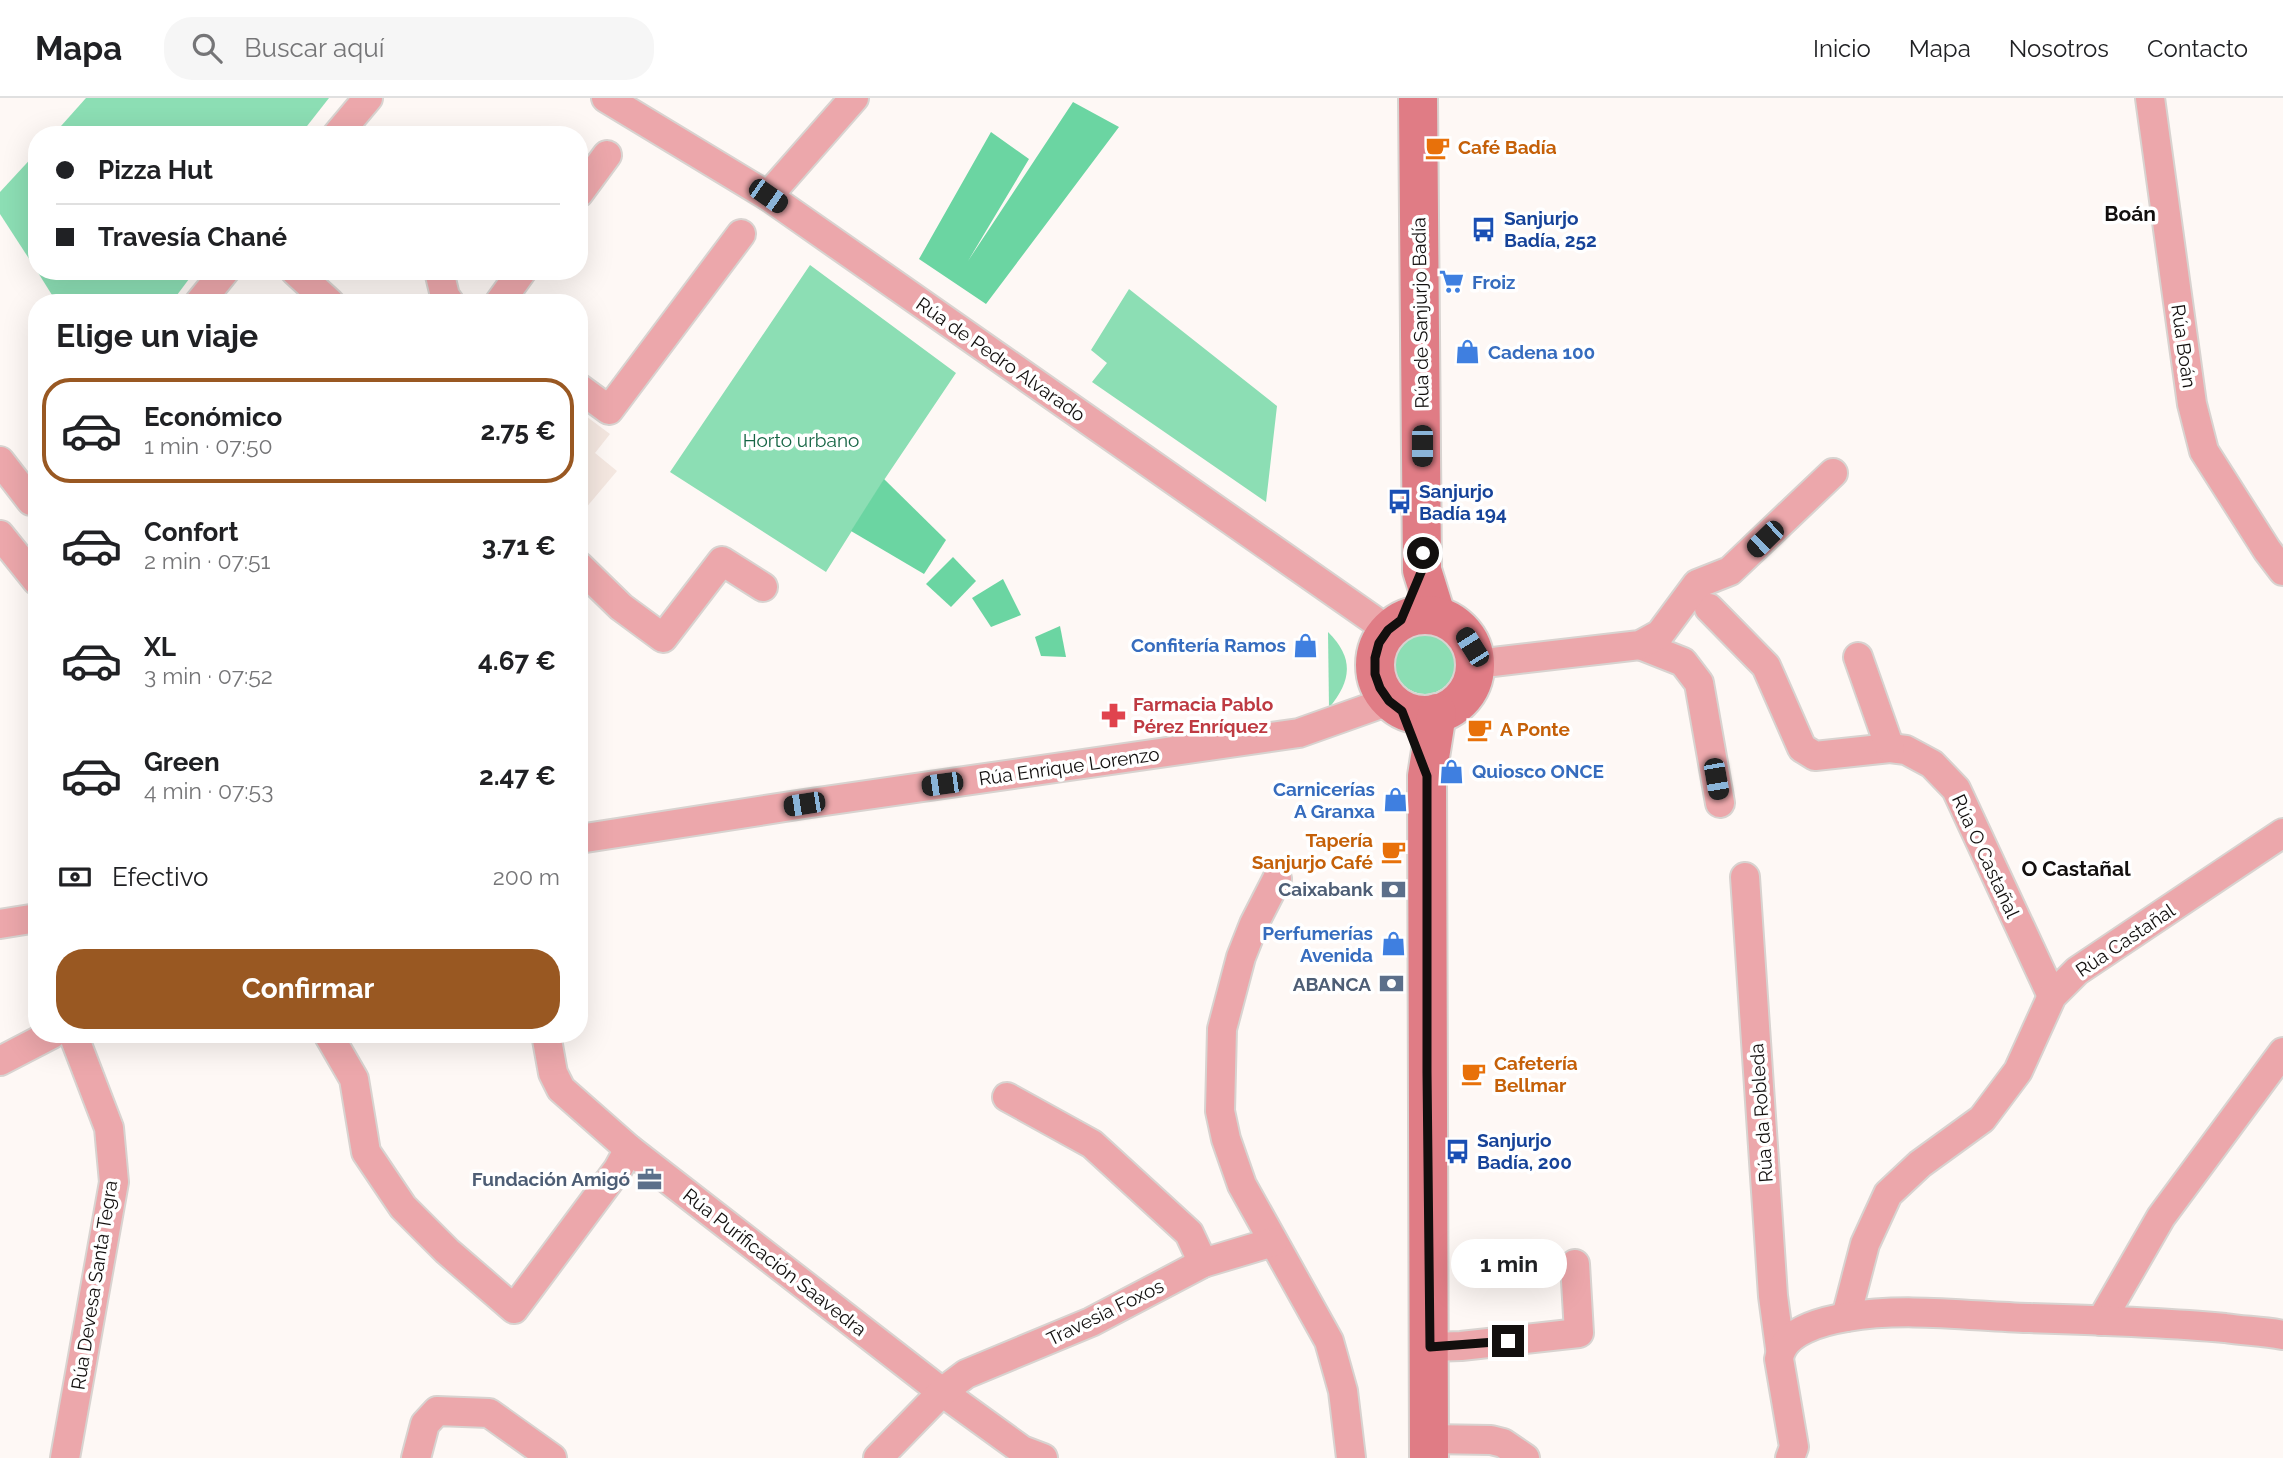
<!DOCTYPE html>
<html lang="es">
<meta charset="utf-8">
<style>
:root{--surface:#fff;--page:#f6f6f6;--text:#202124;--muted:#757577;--line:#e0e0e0;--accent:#995822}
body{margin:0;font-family:Raleway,sans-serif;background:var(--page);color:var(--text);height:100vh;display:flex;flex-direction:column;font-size:26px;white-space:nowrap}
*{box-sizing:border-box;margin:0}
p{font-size:23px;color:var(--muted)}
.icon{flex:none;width:38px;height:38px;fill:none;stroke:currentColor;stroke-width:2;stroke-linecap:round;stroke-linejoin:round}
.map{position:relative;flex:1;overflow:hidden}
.panel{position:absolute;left:28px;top:196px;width:560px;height:749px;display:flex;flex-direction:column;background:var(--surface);border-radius:28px;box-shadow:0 7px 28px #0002}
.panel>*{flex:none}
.banner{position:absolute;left:28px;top:28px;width:560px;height:154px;border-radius:28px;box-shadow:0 7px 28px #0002;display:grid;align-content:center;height:154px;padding:0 28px;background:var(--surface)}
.end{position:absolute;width:32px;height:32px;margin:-16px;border:9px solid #120f0e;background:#fff;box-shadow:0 0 0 4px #fff}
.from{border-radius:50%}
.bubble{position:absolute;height:49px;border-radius:24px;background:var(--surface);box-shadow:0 7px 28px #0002;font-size:23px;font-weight:700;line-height:49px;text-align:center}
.car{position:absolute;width:21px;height:42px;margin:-21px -10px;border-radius:9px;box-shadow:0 0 5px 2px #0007;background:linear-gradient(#222 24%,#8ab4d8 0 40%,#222 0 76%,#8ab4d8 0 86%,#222 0)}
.banner b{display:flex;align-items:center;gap:24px;height:66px;font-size:26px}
.banner b+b{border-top:2px solid var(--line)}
.banner i{width:18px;height:18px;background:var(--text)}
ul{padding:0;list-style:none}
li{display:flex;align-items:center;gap:21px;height:105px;margin:0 14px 10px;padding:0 14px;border:4px solid transparent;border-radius:28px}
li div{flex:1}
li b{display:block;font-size:26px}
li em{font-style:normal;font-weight:700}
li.on{border-color:var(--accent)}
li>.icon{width:63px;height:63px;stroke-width:1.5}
h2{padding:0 28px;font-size:32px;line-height:84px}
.pay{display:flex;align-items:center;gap:18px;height:77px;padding:0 28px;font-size:26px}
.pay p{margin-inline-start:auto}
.primary-button{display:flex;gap:14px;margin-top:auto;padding:14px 28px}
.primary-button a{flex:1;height:80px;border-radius:28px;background:var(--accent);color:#fff;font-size:28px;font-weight:700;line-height:80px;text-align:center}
header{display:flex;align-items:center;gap:42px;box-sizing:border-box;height:98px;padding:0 35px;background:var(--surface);border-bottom:2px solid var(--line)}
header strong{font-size:33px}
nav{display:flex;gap:38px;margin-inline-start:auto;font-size:24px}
.search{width:490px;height:63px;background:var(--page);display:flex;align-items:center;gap:18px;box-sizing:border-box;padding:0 24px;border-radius:28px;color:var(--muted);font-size:26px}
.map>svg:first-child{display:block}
.built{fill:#f4e7e0}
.green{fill:#8cdeb4}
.forest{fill:#6bd5a2}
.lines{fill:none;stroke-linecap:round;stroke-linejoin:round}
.street-casing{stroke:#d8d3d0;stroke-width:32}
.secondary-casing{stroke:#d8d3d0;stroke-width:42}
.street{stroke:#eca7ab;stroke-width:28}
.secondary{stroke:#e07c85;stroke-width:38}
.route{stroke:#120f0e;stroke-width:9}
.labels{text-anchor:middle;stroke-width:7;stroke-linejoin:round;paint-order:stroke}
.food-label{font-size:19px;font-weight:bold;fill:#c56008;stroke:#fff;text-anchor:start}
.transit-label{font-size:19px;font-weight:bold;fill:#164399;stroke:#fff;text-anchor:start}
.shop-label{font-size:19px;font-weight:bold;fill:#366cbe;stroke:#fff;text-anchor:start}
.street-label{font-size:19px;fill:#120f0e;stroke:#fff}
.park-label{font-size:19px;fill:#156544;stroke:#fff}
.health-label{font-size:19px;font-weight:bold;fill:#be3a42;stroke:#fff;text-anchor:start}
.service-label{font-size:19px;font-weight:bold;fill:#4e5e75;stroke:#fff;text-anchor:end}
.neighbourhood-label{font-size:21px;font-weight:bold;fill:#120f0e;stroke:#fff}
</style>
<header>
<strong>Mapa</strong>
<div class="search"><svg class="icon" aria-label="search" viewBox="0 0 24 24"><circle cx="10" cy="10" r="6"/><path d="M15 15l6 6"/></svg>Buscar aquí</div>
<nav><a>Inicio</a><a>Mapa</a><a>Nosotros</a><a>Contacto</a></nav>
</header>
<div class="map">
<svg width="2283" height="1360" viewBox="0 0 2283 1360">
<rect width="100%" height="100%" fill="#fef8f5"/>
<path class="built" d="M579,313L610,336L595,355L617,373L579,418Z"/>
<g class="green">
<path d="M86,0H329L300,37H53Z"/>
<path d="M37,54V173L0,116V94Z"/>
<path d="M810,167L956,275L884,382L826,474L670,374Z"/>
<path d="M37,173H195L171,205H57Z"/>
<path d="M1129,191L1277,308L1266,404L1092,284L1107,265L1091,252Z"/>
<path d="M1328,534C1354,560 1352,582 1329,610Z"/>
<circle cx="1425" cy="566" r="30"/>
</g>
<g class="forest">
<path d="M1073,4L1119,29L986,206L919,161L991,34L1029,61L968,163Z"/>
<path d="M884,381L946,442L924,476L851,433Z"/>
<path d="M953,459L976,483L951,509L926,486Z"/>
<path d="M1003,481L1021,517L991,529L972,500Z"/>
<path d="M1060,528L1066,559L1041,558L1035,539Z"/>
</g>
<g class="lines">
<defs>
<g id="street">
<path d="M606,0L768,98L1388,532"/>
<path d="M2150,0L2192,306L2204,353L2267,452L2283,473"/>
<path d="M337,37L368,0"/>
<path d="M579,95L607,57"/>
<path d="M768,98L854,0"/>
<path d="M295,173L330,205"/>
<path d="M439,173L445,198L450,205"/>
<path d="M199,205L225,173"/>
<path d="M499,205L522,173"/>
<path d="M579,290L609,312L741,136"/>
<path d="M0,363L31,403"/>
<path d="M0,437L37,483"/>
<path d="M579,468L621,509L663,540L722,463L763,489"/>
<path d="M1709,510L1766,568L1802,650L1815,658L1890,650L1906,652L1932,666L1956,691L2052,898"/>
<path d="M1640,547L1683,564L1699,585L1720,705"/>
<path d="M1858,559L1890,650"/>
<path d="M1476,566L1640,547L1660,536L1697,486L1730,473L1833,375"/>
<path d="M579,741L804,706L1299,635L1389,603"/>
<path d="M1745,779L1773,1198L1780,1250"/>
<path d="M1277,781L1254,826L1241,859L1222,931L1220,1013L1226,1041L1242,1087L1329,1243L1343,1293L1351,1360"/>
<path d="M0,826L37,820"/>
<path d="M328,936L354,981L366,1054L403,1109L447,1153L514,1211L618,1071L629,1051"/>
<path d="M546,936L553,975L561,991L629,1051L942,1294L1022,1352L1043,1360"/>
<path d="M0,963L52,936"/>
<path d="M1007,999L1092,1046L1189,1135L1203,1165"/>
<path d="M1846,1219L1865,1146L1888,1096L1920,1066L1982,1021L2018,973L2052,898L2077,873L2283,735"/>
<path d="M2101,1223L2161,1119L2283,954"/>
<path d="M1431,1249L1461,1248L1579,1235L1575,1166"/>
<path d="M1429,1341L1491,1342L1503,1345L1525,1360"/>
<path d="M65,1360L114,1084L109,1030L73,936"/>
<path d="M416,1360L425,1326L437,1313L489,1315L552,1360"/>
<path d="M878,1360L942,1294L966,1276L1091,1224L1203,1165L1273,1144"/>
<path d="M1790,1360L1794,1349L1779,1261C1782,1233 1823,1223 1847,1219C1904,1209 1970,1218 2028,1220C2093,1222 2159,1224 2225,1230C2244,1233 2264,1233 2283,1237"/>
</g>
<g id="secondary">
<path d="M1418,0L1422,472L1436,517"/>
<circle cx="1425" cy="567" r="50"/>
<path d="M1429,1360L1427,678L1437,615"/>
</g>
</defs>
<use href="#street" class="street-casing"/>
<use href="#secondary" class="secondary-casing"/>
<use href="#street" class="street"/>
<use href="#secondary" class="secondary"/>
</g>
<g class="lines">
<path class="route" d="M1423,455L1422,472L1401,522L1388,532L1379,545L1375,560V576L1380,590L1389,603L1402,613L1427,678V974L1430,1249L1508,1243"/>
</g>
<defs>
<symbol id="cafe-bare" viewBox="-9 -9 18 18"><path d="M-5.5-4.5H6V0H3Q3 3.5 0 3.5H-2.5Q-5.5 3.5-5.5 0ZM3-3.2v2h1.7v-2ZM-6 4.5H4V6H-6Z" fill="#e8710a" stroke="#fff" stroke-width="2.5" paint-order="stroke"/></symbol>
<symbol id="bus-bare" viewBox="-9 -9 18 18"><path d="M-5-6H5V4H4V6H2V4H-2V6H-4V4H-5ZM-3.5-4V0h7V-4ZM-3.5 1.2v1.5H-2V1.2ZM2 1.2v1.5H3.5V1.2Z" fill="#1a4fb4" stroke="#fff" stroke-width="2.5" paint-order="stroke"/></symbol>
<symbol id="supermarket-bare" viewBox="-9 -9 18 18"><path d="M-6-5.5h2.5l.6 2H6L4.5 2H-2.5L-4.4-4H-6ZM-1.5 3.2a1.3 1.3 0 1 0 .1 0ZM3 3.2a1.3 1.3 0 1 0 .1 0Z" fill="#3f7fe0" stroke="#fff" stroke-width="2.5" paint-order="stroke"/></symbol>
<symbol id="shop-bare" viewBox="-9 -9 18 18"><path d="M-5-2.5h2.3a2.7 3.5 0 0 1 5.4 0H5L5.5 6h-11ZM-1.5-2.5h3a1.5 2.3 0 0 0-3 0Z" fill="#3f7fe0" stroke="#fff" stroke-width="2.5" paint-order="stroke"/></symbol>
<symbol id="pharmacy-bare" viewBox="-9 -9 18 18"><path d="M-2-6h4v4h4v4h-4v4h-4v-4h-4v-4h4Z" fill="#e0444e" stroke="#fff" stroke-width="2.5" paint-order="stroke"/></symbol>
<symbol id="bank-bare" viewBox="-9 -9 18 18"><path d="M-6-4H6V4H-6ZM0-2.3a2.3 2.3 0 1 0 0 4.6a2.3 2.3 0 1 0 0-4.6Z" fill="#5c6f8a" stroke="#fff" stroke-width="2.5" paint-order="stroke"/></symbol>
<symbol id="office-bare" viewBox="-9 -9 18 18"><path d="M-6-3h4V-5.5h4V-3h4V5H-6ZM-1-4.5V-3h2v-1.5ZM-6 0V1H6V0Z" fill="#5c6f8a" stroke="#fff" stroke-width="2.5" paint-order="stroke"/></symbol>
</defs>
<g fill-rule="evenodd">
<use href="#cafe-bare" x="1420" y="32" width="35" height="35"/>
<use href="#bus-bare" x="1466" y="114" width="35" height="35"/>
<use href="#supermarket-bare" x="1434" y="166" width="35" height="35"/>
<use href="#shop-bare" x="1450" y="236" width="35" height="35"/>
<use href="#bus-bare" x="1382" y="386" width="35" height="35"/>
<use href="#shop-bare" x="1288" y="530" width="35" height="35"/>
<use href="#pharmacy-bare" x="1096" y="600" width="35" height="35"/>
<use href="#cafe-bare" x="1462" y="614" width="35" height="35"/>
<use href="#shop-bare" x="1434" y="656" width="35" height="35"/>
<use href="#shop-bare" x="1378" y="684" width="35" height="35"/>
<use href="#cafe-bare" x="1376" y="736" width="35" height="35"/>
<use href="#bank-bare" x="1376" y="774" width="35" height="35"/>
<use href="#shop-bare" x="1376" y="828" width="35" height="35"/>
<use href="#bank-bare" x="1374" y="868" width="35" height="35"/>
<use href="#cafe-bare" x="1456" y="958" width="35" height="35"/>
<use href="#bus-bare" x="1440" y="1036" width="35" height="35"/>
<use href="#office-bare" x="632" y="1064" width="35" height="35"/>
</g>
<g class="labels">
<g class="food-label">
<text x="1458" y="56">Café Badía</text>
<text x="1500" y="638">A Ponte</text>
<text x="1373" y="749" text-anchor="end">Tapería<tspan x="1373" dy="22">Sanjurjo Café</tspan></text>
<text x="1494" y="972">Cafetería<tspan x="1494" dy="22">Bellmar</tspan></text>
</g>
<g class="transit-label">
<text x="1504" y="127">Sanjurjo<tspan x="1504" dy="22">Badía, 252</tspan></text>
<text x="1419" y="400">Sanjurjo<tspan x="1419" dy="22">Badía 194</tspan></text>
<text x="1477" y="1049">Sanjurjo<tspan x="1477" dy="22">Badía, 200</tspan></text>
</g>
<g class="shop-label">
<text x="1472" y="191">Froiz</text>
<text x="1488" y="261">Cadena 100</text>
<text x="1286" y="554" text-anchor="end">Confitería Ramos</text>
<text x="1472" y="680">Quiosco ONCE</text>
<text x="1375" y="698" text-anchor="end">Carnicerías<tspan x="1375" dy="22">A Granxa</tspan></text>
<text x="1373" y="842" text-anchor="end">Perfumerías<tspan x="1373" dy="22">Avenida</tspan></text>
</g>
<g class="street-label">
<text transform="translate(1420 215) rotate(-91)" y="7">Rúa de Sanjurjo Badía</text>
<text transform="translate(2184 248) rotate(82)" y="7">Rúa Boán</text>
<text transform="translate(1001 261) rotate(35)" y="7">Rúa de Pedro Alvarado</text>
<text transform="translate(1069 668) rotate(-8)" y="7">Rúa Enrique Lorenzo</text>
<text transform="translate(1986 758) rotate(65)" y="7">Rúa O Castañal</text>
<text transform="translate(2125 842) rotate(-34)" y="7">Rúa Castañal</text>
<text transform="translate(1761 1015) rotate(-94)" y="7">Rúa da Robleda</text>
<text transform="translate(775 1164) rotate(38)" y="7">Rúa Purificación Saavedra</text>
<text transform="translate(94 1187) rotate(-81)" y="7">Rúa Devesa Santa Tegra</text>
<text transform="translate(1105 1214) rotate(-26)" y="7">Travesia Foxos</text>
</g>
<g class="park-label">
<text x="801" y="349">Horto urbano</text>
</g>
<g class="health-label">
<text x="1133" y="613">Farmacia Pablo<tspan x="1133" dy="22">Pérez Enríquez</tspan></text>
</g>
<g class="service-label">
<text x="1373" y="798">Caixabank</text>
<text x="1371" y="893">ABANCA</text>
<text x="630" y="1088">Fundación Amigó</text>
</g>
<g class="neighbourhood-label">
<text x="2130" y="123">Boán</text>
<text x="2076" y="778">O Castañal</text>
</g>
</g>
</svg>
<i class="end from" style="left:1423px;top:455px"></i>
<i class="end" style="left:1508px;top:1243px"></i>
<div class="bubble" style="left:1451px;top:1141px;width:116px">1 min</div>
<i class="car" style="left:768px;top:98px;rotate:125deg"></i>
<i class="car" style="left:1422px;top:348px;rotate:180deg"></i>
<i class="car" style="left:1765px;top:441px;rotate:226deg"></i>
<i class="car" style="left:1472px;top:549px;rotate:328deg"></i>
<i class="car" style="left:1716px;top:681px;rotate:170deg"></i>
<i class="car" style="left:942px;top:686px;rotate:262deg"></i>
<i class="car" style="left:804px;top:706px;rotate:261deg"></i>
<div class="banner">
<b><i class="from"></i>Pizza Hut</b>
<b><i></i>Travesía Chané</b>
</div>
<section class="panel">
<h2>Elige un viaje</h2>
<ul>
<li class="on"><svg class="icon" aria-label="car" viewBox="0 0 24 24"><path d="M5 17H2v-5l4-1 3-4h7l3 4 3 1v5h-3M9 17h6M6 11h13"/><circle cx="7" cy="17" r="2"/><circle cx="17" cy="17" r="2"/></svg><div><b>Económico</b><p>1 min · 07:50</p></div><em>2.75 €</em></li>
<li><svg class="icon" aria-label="car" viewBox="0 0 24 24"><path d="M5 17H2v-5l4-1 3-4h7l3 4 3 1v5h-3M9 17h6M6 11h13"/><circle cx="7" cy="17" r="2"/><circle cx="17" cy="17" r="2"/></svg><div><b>Confort</b><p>2 min · 07:51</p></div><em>3.71 €</em></li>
<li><svg class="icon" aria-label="car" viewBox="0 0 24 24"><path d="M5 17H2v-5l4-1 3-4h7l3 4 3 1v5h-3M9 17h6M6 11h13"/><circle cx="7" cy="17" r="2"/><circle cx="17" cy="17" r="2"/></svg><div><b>XL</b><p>3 min · 07:52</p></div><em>4.67 €</em></li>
<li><svg class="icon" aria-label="car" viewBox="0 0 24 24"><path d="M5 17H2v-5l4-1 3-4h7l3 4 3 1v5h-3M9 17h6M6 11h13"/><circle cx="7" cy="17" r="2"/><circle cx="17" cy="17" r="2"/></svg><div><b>Green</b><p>4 min · 07:53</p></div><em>2.47 €</em></li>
</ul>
<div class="pay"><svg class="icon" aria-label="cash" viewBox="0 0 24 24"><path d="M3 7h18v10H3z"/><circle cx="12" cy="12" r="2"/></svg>Efectivo<p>200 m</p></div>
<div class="primary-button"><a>Confirmar</a></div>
</section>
</div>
